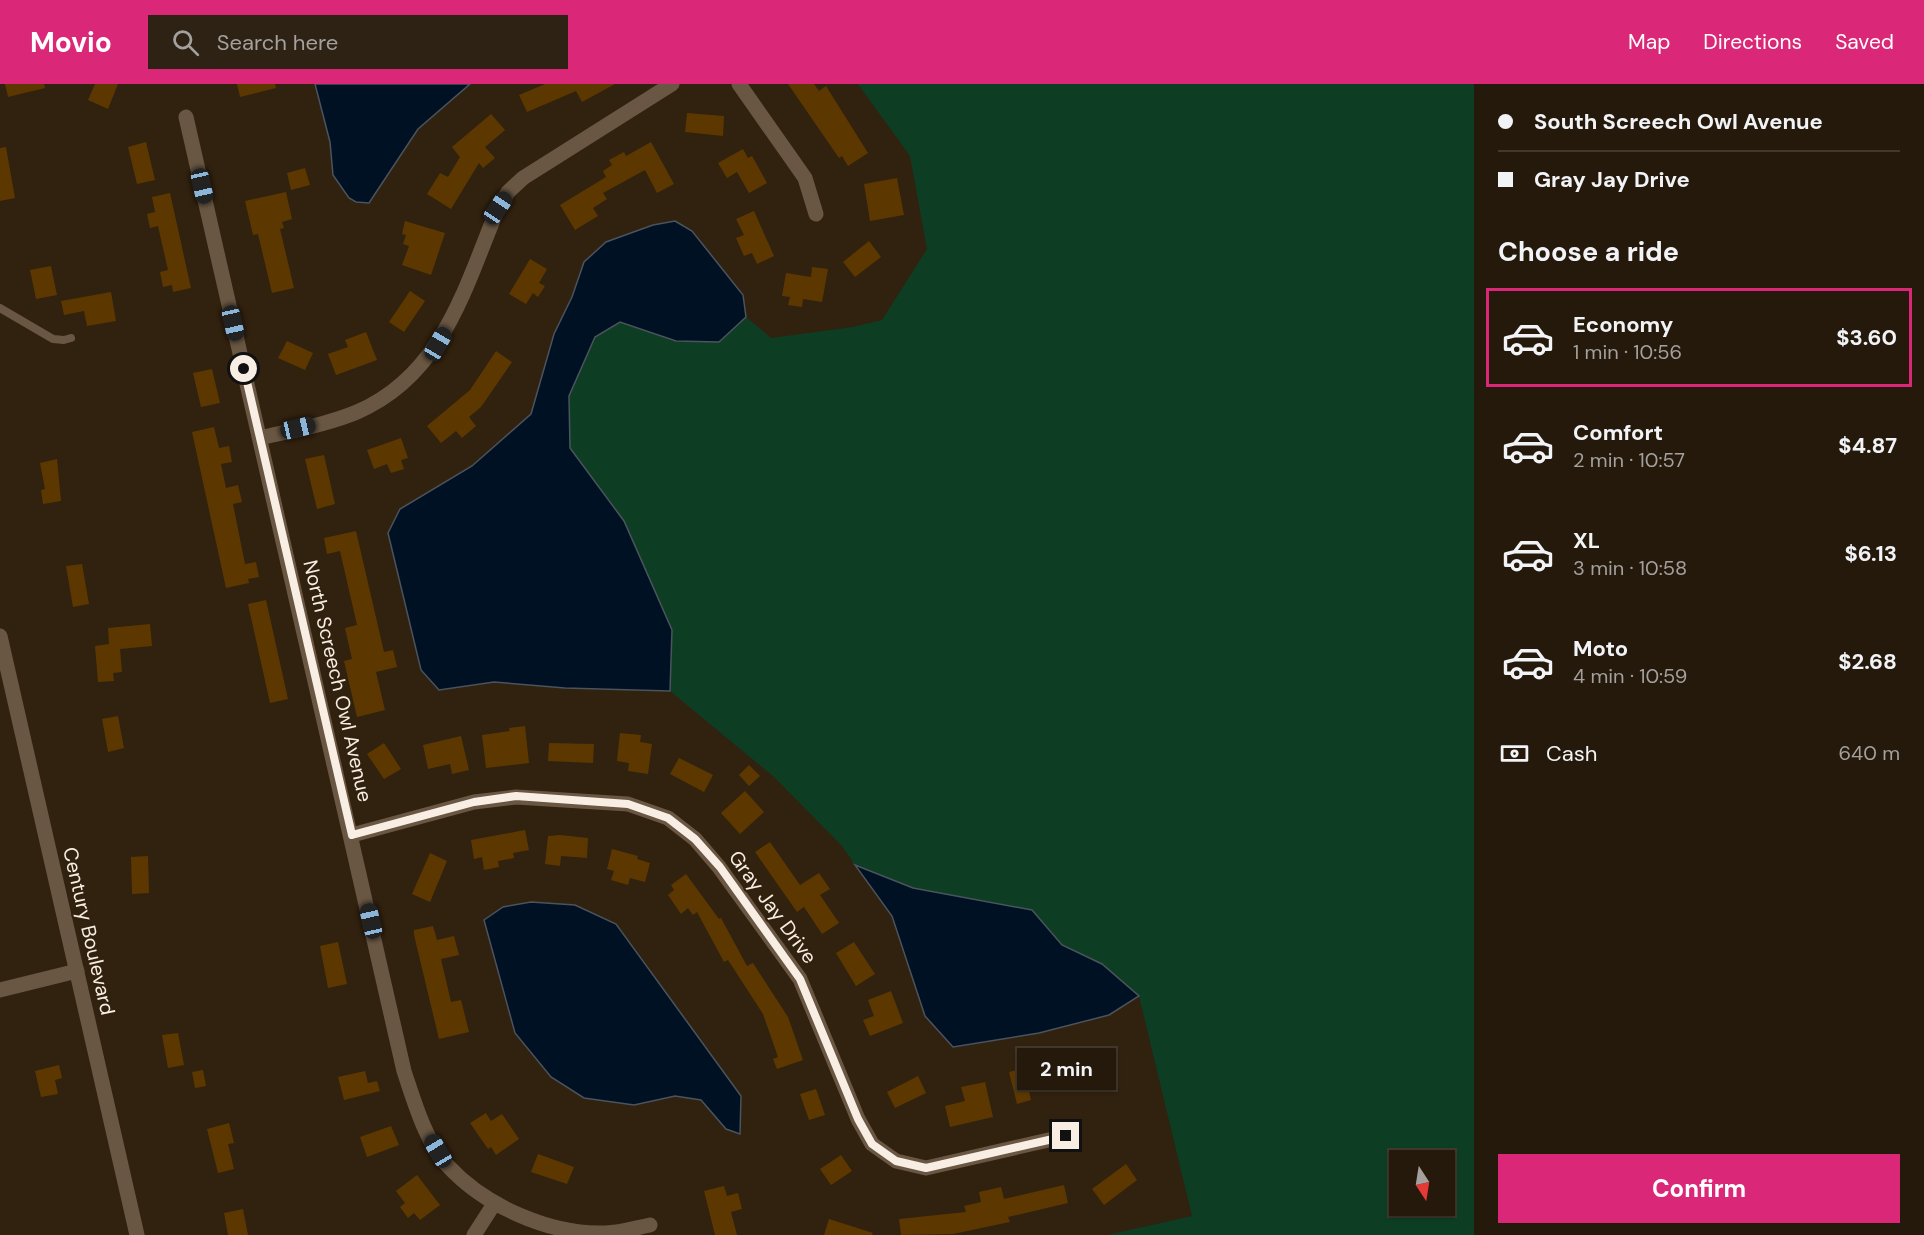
<!DOCTYPE html>
<meta charset="utf-8">
<style>
:root{--surface:#25190b;--page:#2d2214;--text:#f1f3f6;--muted:#a3a09d;--line:#42382c;--accent:#db2777}
body{margin:0;font-family:"DM Sans",sans-serif;background:var(--page);color:var(--text);height:100vh;display:flex;flex-direction:column;font-size:22px;white-space:nowrap}
*{box-sizing:border-box;margin:0}
p{font-size:20px;color:var(--muted)}
.icon{flex:none;width:33px;height:33px;fill:none;stroke:currentColor;stroke-width:2;stroke-linecap:round;stroke-linejoin:round}
.map{position:relative;flex:1;overflow:hidden}
.sheet{display:flex;flex-direction:column;background:var(--surface);width:450px}
.sheet>*{flex:none}
.banner{display:grid;align-content:center;height:132px;padding:0 24px;background:var(--surface)}
.needle{width:39px;rotate:168deg}
.tools{position:absolute;left:1389px;top:1066px;display:grid;gap:12px}
.tools a{display:grid;place-items:center;width:66px;height:66px;border-radius:0px;background:var(--surface);box-shadow:0 2px 4px #0004,0 0 0 2px var(--line);font-size:30px}
.end{position:absolute;width:27px;height:27px;margin:-14px;border:8px solid #f9eee3;background:#111;box-shadow:0 0 0 3px #111}
.from{border-radius:50%}
.bubble{position:absolute;height:42px;border-radius:0px;background:var(--surface);box-shadow:0 2px 4px #0004,0 0 0 2px var(--line);font-size:20px;font-weight:700;line-height:42px;text-align:center}
.car{position:absolute;width:18px;height:36px;margin:-18px -9px;border-radius:8px;box-shadow:0 0 4px 2px #0007;background:linear-gradient(#222 24%,#8ab4d8 0 40%,#222 0 76%,#8ab4d8 0 86%,#222 0)}
.banner b{display:flex;align-items:center;gap:21px;height:57px;font-size:22px}
.banner b+b{border-top:2px solid var(--line)}
.banner i{width:15px;height:15px;background:var(--text)}
ul{padding:0;list-style:none}
li{display:flex;align-items:center;gap:18px;height:99px;margin:0 12px 9px;padding:0 12px;border:3px solid transparent;border-radius:0px}
li div{flex:1}
li b{display:block;font-size:22px}
li em{font-style:normal;font-weight:700}
li.selected{border-color:var(--accent)}
li>.icon{width:54px;height:54px;stroke-width:1.5}
h2{padding:0 24px;font-size:27px;line-height:72px}
.pay{display:flex;align-items:center;gap:15px;height:66px;padding:0 24px;font-size:22px}
.pay p{margin-inline-start:auto}
.action{display:flex;gap:12px;margin-top:auto;padding:12px 24px}
.action a{flex:1;height:69px;border-radius:0px;background:var(--accent);color:#fff;font-size:24px;font-weight:700;line-height:69px;text-align:center}
header{display:flex;align-items:center;gap:36px;box-sizing:border-box;height:84px;padding:0 30px;background:var(--accent);color:#fff}
header strong{font-size:28px}
nav{display:flex;gap:33px;margin-inline-start:auto;font-size:21px}
.search{width:420px;height:54px;background:var(--page);display:flex;align-items:center;gap:15px;box-sizing:border-box;padding:0 21px;border-radius:0px;color:var(--muted);font-size:22px}
main{display:flex;flex:1;min-height:0}
.map>svg:first-child{display:block}
.green{fill:#0d3e24;fill-rule:evenodd}
.water{fill:#001124;stroke:#4b535d;stroke-width:1.5}
.building{fill:#5c3800}
.lines{fill:none;stroke-linecap:round;stroke-linejoin:round}
.service{stroke:#695743;stroke-width:8}
.minor{stroke:#695743;stroke-width:15}
.route{stroke:#f9eee3;stroke-width:8}
.labels{text-anchor:middle;stroke-width:4.5;stroke-linejoin:round;paint-order:stroke}
.street-label{font-size:20px;fill:#f9eee3;stroke:#31210f}
</style>
<header>
<strong>Movio</strong>
<div class="search"><svg class="icon" aria-label="search" viewBox="0 0 24 24"><circle cx="10" cy="10" r="6"/><path d="M15 15l6 6"/></svg>Search here</div>
<nav><a>Map</a><a>Directions</a><a>Saved</a></nav>
</header>
<main>
<div class="map">
<svg width="1474" height="1151" viewBox="0 0 1474 1151">
<rect width="100%" height="100%" fill="#31210f"/>
<path class="green" d="M858,0H1474V1151H1107L1192,1132L1139,912L1102,880L1062,861L1032,826L913,804L855,781L842,762L774,693L670,607L672,546L624,437L570,364L569,312L595,253L620,237L676,257L719,258L746,233L771,254L853,243L882,236L927,165L910,72ZM1400,1077H1444V1122H1400Z"/>
<g class="water">
<path d="M315,0H470L418,45L369,119L356,118L349,114L333,91L330,58Z"/>
<path d="M675,137L692,147L743,211L746,233L719,258L676,257L620,238L595,253L569,312L570,364L624,437L672,546L670,607L565,604L494,598L439,606L421,586L388,449L400,425L472,382L531,330L554,250L572,213L584,178L606,158L653,141Z"/>
<path d="M855,781L913,804L1032,826L1062,861L1102,880L1139,912L1109,931L1039,949L953,963L925,932L892,832Z"/>
<path d="M531,818L575,821L616,840L741,1012L740,1050L726,1045L701,1016L675,1012L634,1021L584,1014L551,993L515,949L484,836L503,823Z"/>
</g>
<g class="building">
<path d="M5,0H44L45,4L8,13Z"/>
<path d="M95,0H118L108,25L88,16Z"/>
<path d="M237,0H275L276,4L240,13Z"/>
<path d="M545,0H615L582,18L576,7L527,28L519,11Z"/>
<path d="M788,0H814L819,7L826,2L868,69L848,82L842,72L839,74Z"/>
<path d="M687,29L724,32L723,52L685,48Z"/>
<path d="M491,30L505,46L485,63L495,74L483,84L479,79L451,125L427,110L440,89L448,93L460,73L452,63Z"/>
<path d="M146,58L155,96L137,100L128,63Z"/>
<path d="M651,58L674,100L657,109L645,86L603,109L607,115L593,124L598,132L575,146L560,121L606,93L603,87L612,81L609,76L624,68L626,72Z"/>
<path d="M6,63L15,114L0,117V64Z"/>
<path d="M743,65L748,74L752,72L767,99L749,109L737,88L727,94L718,79Z"/>
<path d="M305,84L310,101L291,106L287,89Z"/>
<path d="M897,94L904,131L870,137L864,100Z"/>
<path d="M286,108L292,135L282,138L284,144L280,145L294,204L272,209L258,150L253,151L245,117Z"/>
<path d="M170,109L191,204L173,208L172,201L163,203L160,188L168,186L162,160L158,142L150,144L147,130L155,128L152,113Z"/>
<path d="M754,127L774,172L757,180L752,169L744,172L736,154L744,151L736,135Z"/>
<path d="M405,137L445,149L431,191L402,181L409,162L403,160L406,151L402,150Z"/>
<path d="M869,157L881,173L855,193L843,178Z"/>
<path d="M530,175L547,185L539,199L545,202L538,213L533,209L526,220L509,210Z"/>
<path d="M51,182L57,211L36,215L30,186Z"/>
<path d="M812,183L828,185L822,218L803,215L802,223L788,221L790,213L782,212L786,189L811,193Z"/>
<path d="M410,207L425,217L404,248L389,238Z"/>
<path d="M111,208L116,237L87,242L84,227L64,231L61,217Z"/>
<path d="M366,248L377,276L336,291L328,270L348,263L345,256Z"/>
<path d="M287,257L313,269L305,286L278,274Z"/>
<path d="M496,267L512,278L481,323L469,333L476,342L462,354L456,347L441,359L427,342L470,306Z"/>
<path d="M212,285L220,319L201,323L193,289Z"/>
<path d="M214,343L219,364L229,362L232,378L221,380L226,404L238,401L242,418L233,420L245,480L256,478L259,493L248,495L249,499L226,504L192,348Z"/>
<path d="M401,354L408,374L401,376L404,385L391,389L387,380L374,385L367,366Z"/>
<path d="M324,371L335,420L317,425L305,375Z"/>
<path d="M57,375L61,417L43,420L41,406L45,405L40,379Z"/>
<path d="M356,447L384,568L393,566L397,583L376,588L385,626L357,633L344,577L352,575L345,544L357,541L340,467L327,470L324,454Z"/>
<path d="M82,480L89,520L73,523L66,482Z"/>
<path d="M266,516L288,615L270,619L248,520Z"/>
<path d="M150,540L152,562L120,565L122,588L113,589L114,597L98,598L95,562L109,560L108,544Z"/>
<path d="M118,632L124,664L108,668L102,635Z"/>
<path d="M525,642L529,679L486,684L482,651L510,647L509,644Z"/>
<path d="M620,649L641,651L640,658L652,660L648,690L628,687L629,679L617,677Z"/>
<path d="M461,652L469,686L452,690L450,680L428,685L423,661Z"/>
<path d="M384,659L401,685L384,695L367,670Z"/>
<path d="M549,659L594,660L593,679L548,677Z"/>
<path d="M679,674L713,691L704,708L670,690Z"/>
<path d="M749,681L760,692L749,702L739,691Z"/>
<path d="M745,707L764,728L740,750L721,729Z"/>
<path d="M525,746L529,766L513,769L514,774L498,777L499,783L484,786L482,773L474,775L471,756Z"/>
<path d="M560,751L588,754L587,774L561,772L560,782L545,780L548,752Z"/>
<path d="M770,758L800,801L819,789L830,805L820,811L839,839L822,850L804,823L797,828L755,768Z"/>
<path d="M612,765L638,772L637,775L650,779L645,798L630,794L628,801L611,796L614,787L607,785Z"/>
<path d="M430,769L447,777L430,818L412,810Z"/>
<path d="M148,772L149,809L132,810L131,773Z"/>
<path d="M686,790L719,835L721,834L747,882L753,879L788,933L803,976L777,985L773,975L778,973L763,930L728,876L724,878L697,828L693,831L688,824L681,830L668,811L674,806L671,801Z"/>
<path d="M433,842L437,856L454,852L459,871L441,875L451,918L461,916L469,948L439,955L414,851V846Z"/>
<path d="M338,858L347,900L328,904L320,862Z"/>
<path d="M854,858L875,890L856,902L836,869Z"/>
<path d="M891,907L903,939L870,952L863,936L874,932L868,916Z"/>
<path d="M178,949L184,981L168,984L162,951Z"/>
<path d="M1050,978L1054,998L1028,1003L1031,1016L1017,1020L1009,988Z"/>
<path d="M59,981L62,994L55,996L58,1010L41,1013L35,987Z"/>
<path d="M203,986L206,1002L195,1004L192,988Z"/>
<path d="M365,987L368,999L377,997L380,1007L344,1016L338,993Z"/>
<path d="M918,992L926,1009L895,1024L887,1008Z"/>
<path d="M985,998L993,1033L950,1043L945,1022L965,1017L961,1003Z"/>
<path d="M816,1005L825,1031L809,1036L800,1010Z"/>
<path d="M486,1029L491,1037L502,1030L519,1055L496,1071L491,1063L488,1065L470,1039Z"/>
<path d="M229,1039L234,1059L228,1060L234,1085L218,1089L207,1045Z"/>
<path d="M391,1042L399,1061L367,1073L360,1053Z"/>
<path d="M538,1070L574,1083L567,1100L531,1088Z"/>
<path d="M841,1071L852,1087L831,1101L820,1085Z"/>
<path d="M1126,1080L1137,1096L1104,1121L1092,1105Z"/>
<path d="M417,1091L440,1121L420,1136L414,1129L408,1134L400,1123L405,1119L396,1107Z"/>
<path d="M1064,1101L1068,1119L1008,1133L1010,1138L953,1150L901,1151L899,1135L966,1128L964,1122L981,1118L979,1108L1001,1103L1004,1115Z"/>
<path d="M724,1102L727,1112L738,1109L742,1125L731,1128L737,1151H715L704,1107Z"/>
<path d="M243,1125L248,1151H228L224,1129Z"/>
<path d="M829,1135L873,1149L872,1151H824Z"/>
</g>
<g class="lines">
<path class="service" d="M0,224L53,255L64,256L71,254"/>
<g class="minor">
<path d="M739,0L805,94L816,130"/>
<path d="M186,33L404,987C414,1017 426,1059 448,1082C485,1122 550,1151 605,1149C620,1149 635,1144 650,1141"/>
<path d="M260,354C292,346 326,341 357,328C443,291 465,203 498,124L508,108L523,94L672,0"/>
<path d="M0,552L137,1151"/>
<path d="M352,751L474,718L516,713L628,720L668,734L695,755L719,783L800,895L858,1035L872,1060L896,1077L926,1084L1066,1052"/>
<path d="M0,906L77,887"/>
<path d="M474,1151L494,1120"/>
</g>
</g>
<g class="lines">
<path class="route" d="M244,285L352,751L474,718L516,712L628,720L668,734L695,755L720,783L800,895L858,1035L872,1060L896,1077L926,1084L1066,1052"/>
</g>
<g class="labels">
<g class="street-label">
<text transform="translate(338 597) rotate(77)" y="7">North Screech Owl Avenue</text>
<text transform="translate(773 823) rotate(54)" y="7">Gray Jay Drive</text>
<text transform="translate(89 847) rotate(77)" y="7">Century Boulevard</text>
</g>
</g>
</svg>
<div class="tools">
<a><svg class="needle" viewBox="-14 -14 28 28"><path d="M0-13l5 13h-10z" fill="#e53935"/><path d="M0 13l5-13h-10z" fill="#a3a09d"/></svg></a>
</div>
<i class="end from" style="left:244px;top:285px"></i>
<i class="end" style="left:1066px;top:1052px"></i>
<div class="bubble" style="left:1017px;top:964px;width:99px">2 min</div>
<i class="car" style="left:202px;top:102px;rotate:167deg"></i>
<i class="car" style="left:498px;top:124px;rotate:34deg"></i>
<i class="car" style="left:233px;top:239px;rotate:167deg"></i>
<i class="car" style="left:438px;top:260px;rotate:30deg"></i>
<i class="car" style="left:298px;top:344px;rotate:77deg"></i>
<i class="car" style="left:371px;top:837px;rotate:347deg"></i>
<i class="car" style="left:438px;top:1067px;rotate:329deg"></i>
</div>
<section class="sheet">
<div class="banner">
<b><i class="from"></i>South Screech Owl Avenue</b>
<b><i></i>Gray Jay Drive</b>
</div>
<h2>Choose a ride</h2>
<ul>
<li class="selected"><svg class="icon" aria-label="car" viewBox="0 0 24 24"><path d="M5 17H2v-5l4-1 3-4h7l3 4 3 1v5h-3M9 17h6M6 11h13"/><circle cx="7" cy="17" r="2"/><circle cx="17" cy="17" r="2"/></svg><div><b>Economy</b><p>1 min · 10:56</p></div><em>$3.60</em></li>
<li><svg class="icon" aria-label="car" viewBox="0 0 24 24"><path d="M5 17H2v-5l4-1 3-4h7l3 4 3 1v5h-3M9 17h6M6 11h13"/><circle cx="7" cy="17" r="2"/><circle cx="17" cy="17" r="2"/></svg><div><b>Comfort</b><p>2 min · 10:57</p></div><em>$4.87</em></li>
<li><svg class="icon" aria-label="car" viewBox="0 0 24 24"><path d="M5 17H2v-5l4-1 3-4h7l3 4 3 1v5h-3M9 17h6M6 11h13"/><circle cx="7" cy="17" r="2"/><circle cx="17" cy="17" r="2"/></svg><div><b>XL</b><p>3 min · 10:58</p></div><em>$6.13</em></li>
<li><svg class="icon" aria-label="car" viewBox="0 0 24 24"><path d="M5 17H2v-5l4-1 3-4h7l3 4 3 1v5h-3M9 17h6M6 11h13"/><circle cx="7" cy="17" r="2"/><circle cx="17" cy="17" r="2"/></svg><div><b>Moto</b><p>4 min · 10:59</p></div><em>$2.68</em></li>
</ul>
<div class="pay"><svg class="icon" aria-label="cash" viewBox="0 0 24 24"><path d="M3 7h18v10H3z"/><circle cx="12" cy="12" r="2"/></svg>Cash<p>640 m</p></div>
<div class="action"><a>Confirm</a></div>
</section>
</main>
